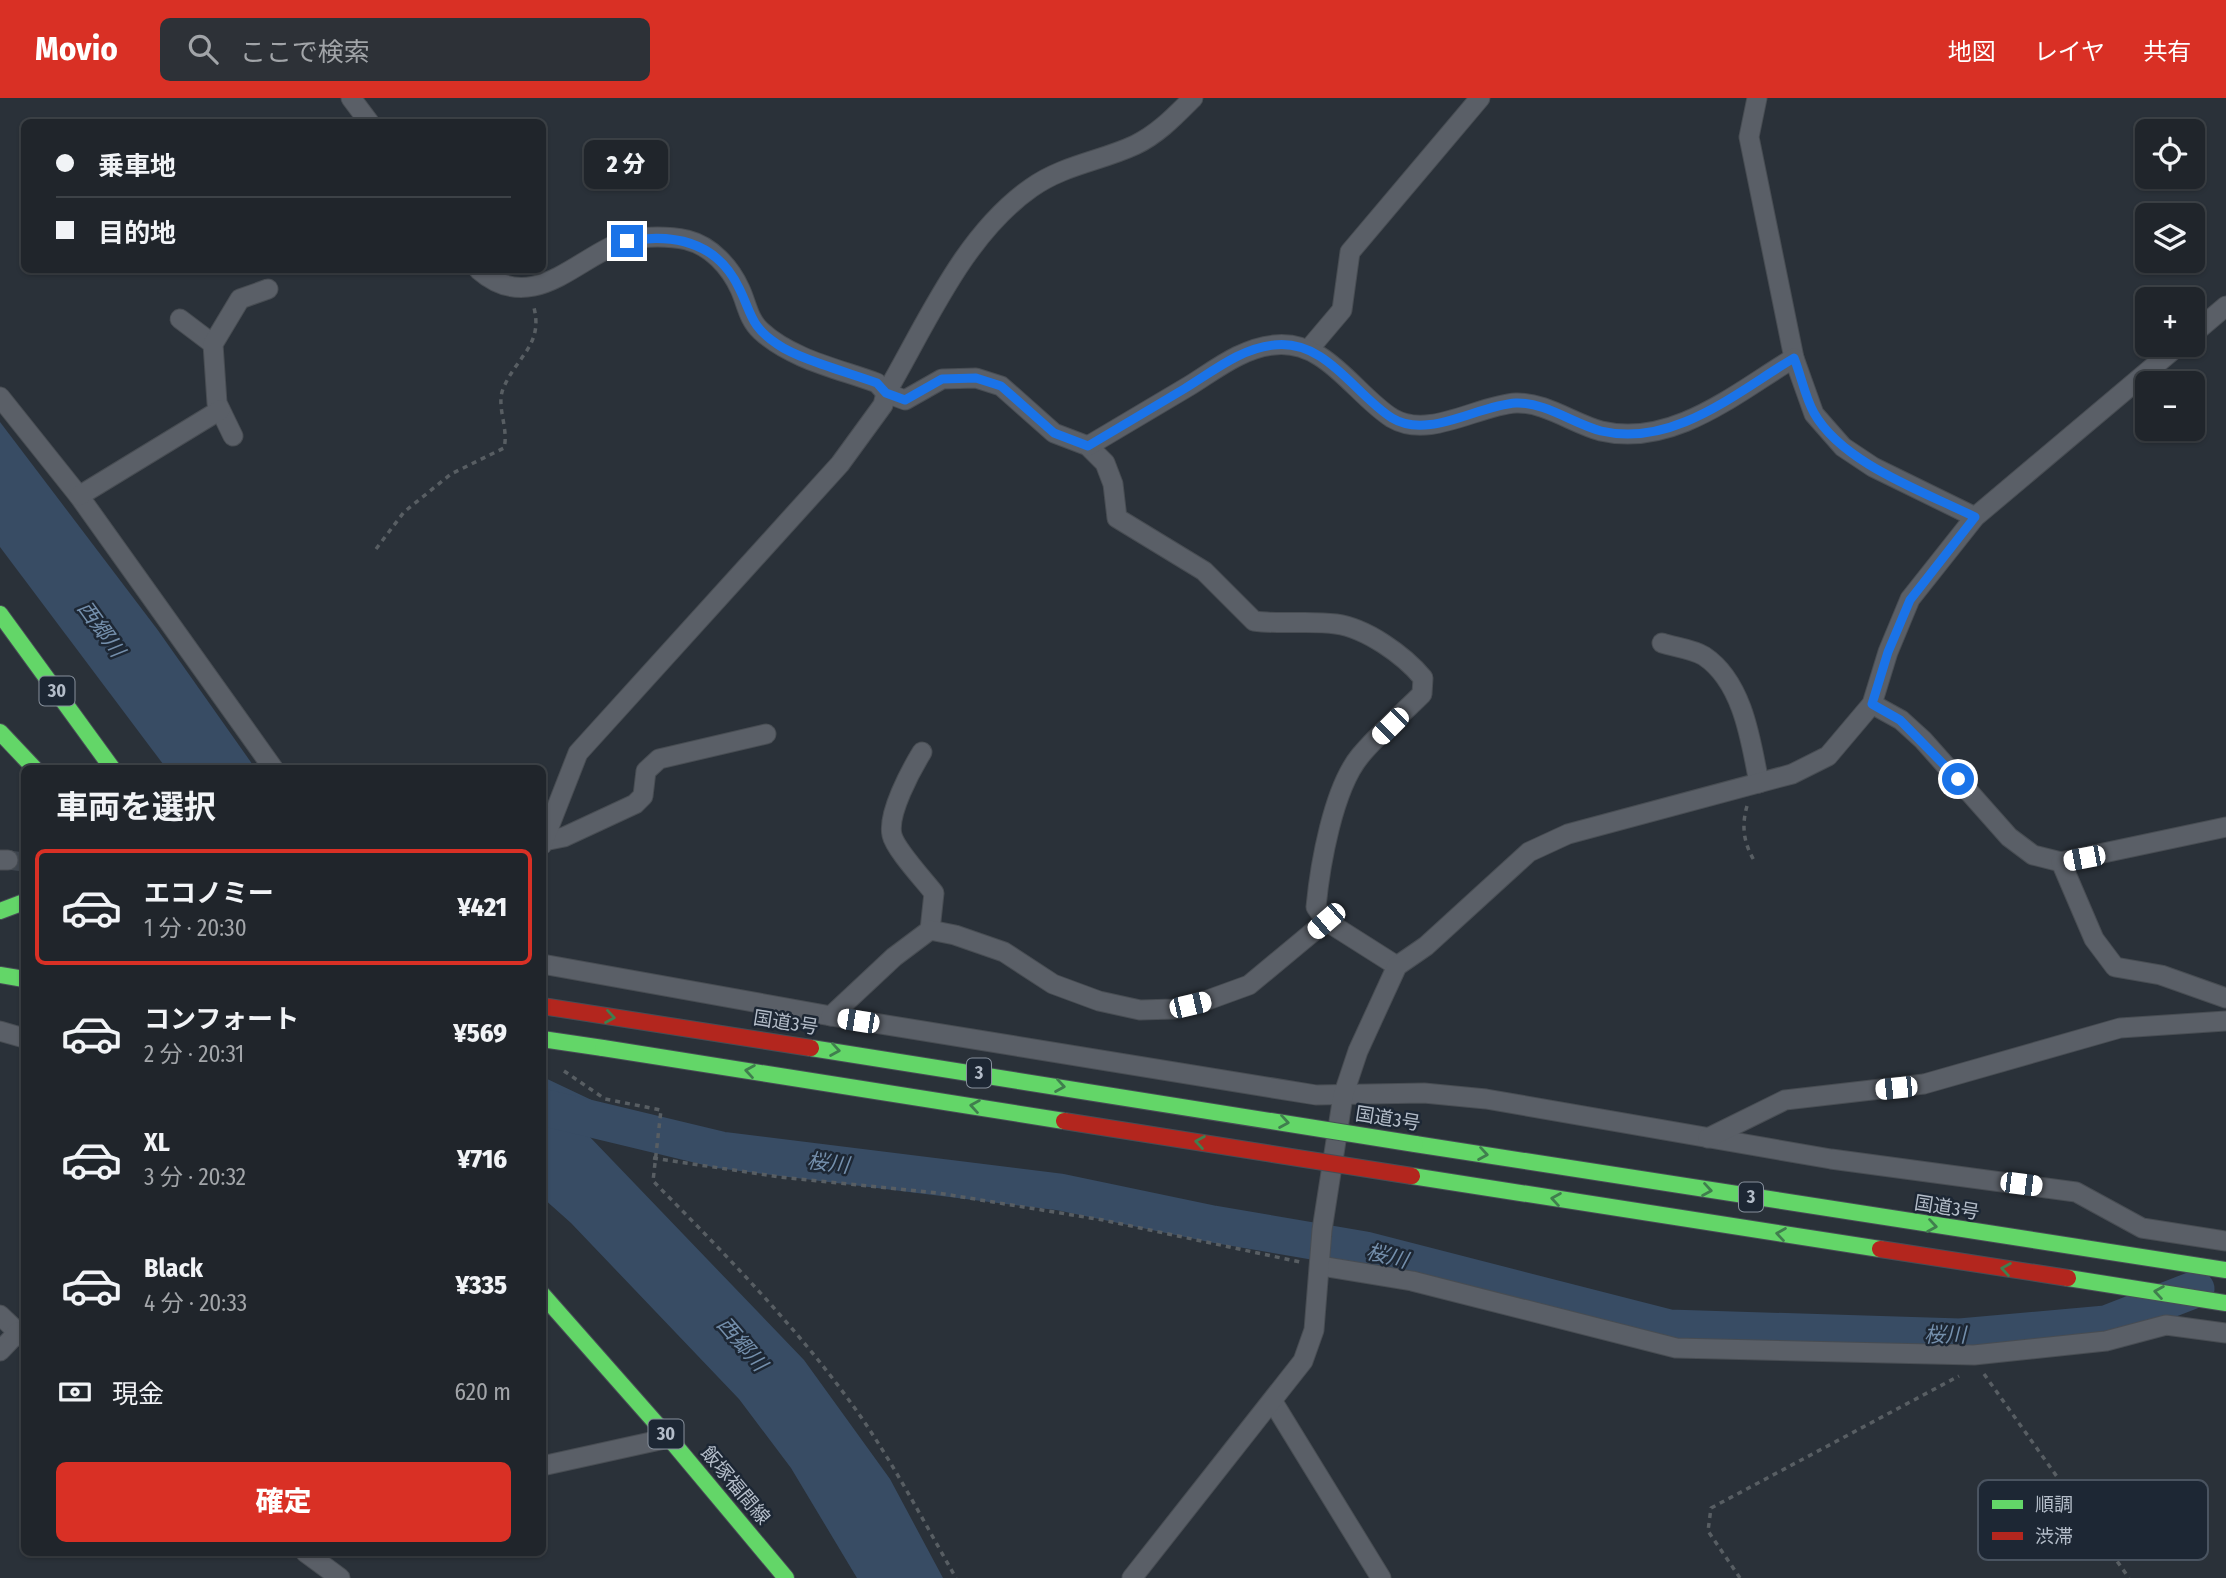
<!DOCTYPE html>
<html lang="ja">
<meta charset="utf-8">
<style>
:root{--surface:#20252b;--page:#2d3137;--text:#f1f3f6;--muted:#a2a5a9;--line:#3d4247;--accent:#d93025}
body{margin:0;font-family:"Fira Sans Condensed","Noto Sans JP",sans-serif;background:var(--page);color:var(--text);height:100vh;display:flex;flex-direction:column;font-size:26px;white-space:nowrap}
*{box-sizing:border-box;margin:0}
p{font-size:23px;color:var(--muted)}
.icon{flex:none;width:38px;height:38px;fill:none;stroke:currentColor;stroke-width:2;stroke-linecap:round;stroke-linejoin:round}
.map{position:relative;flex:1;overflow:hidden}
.side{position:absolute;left:21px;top:667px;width:525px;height:791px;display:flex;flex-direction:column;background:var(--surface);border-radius:10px;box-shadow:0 2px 5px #0004,0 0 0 2px var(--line)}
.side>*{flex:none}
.hud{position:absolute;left:21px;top:21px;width:525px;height:154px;border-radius:10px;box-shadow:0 2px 5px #0004,0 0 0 2px var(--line);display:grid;align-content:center;height:154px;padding:0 35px;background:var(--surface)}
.fabs{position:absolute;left:2135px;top:21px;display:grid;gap:14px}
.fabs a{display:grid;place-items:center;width:70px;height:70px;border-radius:10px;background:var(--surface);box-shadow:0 2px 5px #0004,0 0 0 2px var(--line);font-size:35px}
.end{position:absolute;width:32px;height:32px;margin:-16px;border:9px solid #1a73e8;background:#fff;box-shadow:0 0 0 4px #fff}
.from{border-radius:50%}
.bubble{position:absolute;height:49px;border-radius:10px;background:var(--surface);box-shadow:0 2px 5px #0004,0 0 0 2px var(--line);font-size:23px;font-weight:800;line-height:49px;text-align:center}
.car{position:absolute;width:21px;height:42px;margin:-21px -10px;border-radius:9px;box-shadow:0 0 5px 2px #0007;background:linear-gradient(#fff 24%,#345 0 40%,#fff 0 76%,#345 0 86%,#fff 0)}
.hud b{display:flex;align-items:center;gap:24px;height:66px;font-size:26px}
.hud b+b{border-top:2px solid var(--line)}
.hud i{width:18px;height:18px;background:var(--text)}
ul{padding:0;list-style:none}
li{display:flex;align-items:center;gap:21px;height:116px;margin:0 14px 10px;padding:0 21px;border:4px solid transparent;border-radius:10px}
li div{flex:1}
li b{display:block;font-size:26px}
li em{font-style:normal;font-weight:800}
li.selected{border-color:var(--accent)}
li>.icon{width:63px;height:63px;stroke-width:1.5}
h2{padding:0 35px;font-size:32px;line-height:84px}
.pay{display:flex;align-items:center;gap:18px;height:77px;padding:0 35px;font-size:26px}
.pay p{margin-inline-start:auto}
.button{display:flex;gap:14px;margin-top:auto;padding:14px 35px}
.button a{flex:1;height:80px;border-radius:10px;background:var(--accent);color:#fff;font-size:28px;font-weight:800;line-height:80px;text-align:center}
header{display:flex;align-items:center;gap:42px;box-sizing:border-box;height:98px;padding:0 35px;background:var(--accent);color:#fff}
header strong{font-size:33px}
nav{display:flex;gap:38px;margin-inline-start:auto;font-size:24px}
.search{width:490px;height:63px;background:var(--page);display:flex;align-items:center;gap:18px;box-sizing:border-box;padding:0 24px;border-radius:10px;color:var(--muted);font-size:26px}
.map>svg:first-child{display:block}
.water{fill:#384c64}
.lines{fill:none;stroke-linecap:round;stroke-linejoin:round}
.river{stroke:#384c64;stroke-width:37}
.street-tunnel{stroke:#3f464f;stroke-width:19;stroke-dasharray:19 10;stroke-linecap:butt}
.street-casing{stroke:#484d53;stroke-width:21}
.fast-casing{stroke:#484d56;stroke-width:18}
.jam-casing{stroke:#484d56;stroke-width:18}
.path{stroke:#585e63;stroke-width:3.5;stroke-dasharray:5 5;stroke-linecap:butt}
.street{stroke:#5a5f67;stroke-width:19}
.fast{stroke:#63d668;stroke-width:16}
.jam{stroke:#b3261e;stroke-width:16}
.fast-bridge-casing{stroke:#474d55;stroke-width:18;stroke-linecap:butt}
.jam-bridge-casing{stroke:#474d55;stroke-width:18;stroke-linecap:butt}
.fast-bridge{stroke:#63d668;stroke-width:16}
.jam-bridge{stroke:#b3261e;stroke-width:16}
.oneway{stroke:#407e4e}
.route{stroke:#1a73e8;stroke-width:9}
.labels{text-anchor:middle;stroke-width:5;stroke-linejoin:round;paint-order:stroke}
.shield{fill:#1d2734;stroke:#87909c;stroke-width:2}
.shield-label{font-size:18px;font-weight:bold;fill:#b4bdc9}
.street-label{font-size:19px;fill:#b4bdc9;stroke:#1d2734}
.water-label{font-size:21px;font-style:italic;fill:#748fac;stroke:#1d2734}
.key{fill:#1d2734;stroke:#4a5461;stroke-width:2}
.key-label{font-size:19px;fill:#b4bdc9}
</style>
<header>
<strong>Movio</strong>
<div class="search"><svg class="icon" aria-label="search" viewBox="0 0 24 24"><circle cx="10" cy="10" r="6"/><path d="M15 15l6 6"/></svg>ここで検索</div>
<nav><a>地図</a><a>レイヤ</a><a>共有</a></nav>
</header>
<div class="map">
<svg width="2226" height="1480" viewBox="0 0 2226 1480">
<rect width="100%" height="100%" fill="#2a3139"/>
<g class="water">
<path d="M0,324L157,531L255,670H166L0,449Z"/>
<path d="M543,979L600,1006L671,1027L668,1055L595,1035L588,1037L804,1262L890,1381L943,1480H857L791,1370L739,1301L571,1125L543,1100Z"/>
</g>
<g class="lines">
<path class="river" d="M542,1009L721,1052L1060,1094L1213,1126L1365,1152L1669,1230L1960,1239L2106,1226L2196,1191"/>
<path class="street-tunnel" d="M8,762L24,764"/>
<defs>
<g id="street">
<path d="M351,0L369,24"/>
<path d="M1757,0L1749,39L1794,260L1814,316L1843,349L1873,369L1975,419"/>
<path d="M479,172C534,220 579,156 628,142C646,138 669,138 687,142C711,148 730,169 740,191C747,206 748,221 761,233C791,261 839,271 877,285L886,295L905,302L942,281L976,280L1001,288L1054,335L1088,348L1105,365L1113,386L1117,420L1204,473L1254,523C1281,527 1308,522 1336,526C1366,530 1404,557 1423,580L1422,596C1402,616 1378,636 1360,658C1333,691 1320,767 1316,809L1326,823L1397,868"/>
<path d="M180,221L213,246"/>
<path d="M2193,236L2226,208"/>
<path d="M1309,251L1342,212L1350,154L1480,0"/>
<path d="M0,299L79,398L273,670"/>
<path d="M233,338L217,305L213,246L240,201L268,191"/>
<path d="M1088,348C1122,328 1155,308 1189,288C1215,272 1242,250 1274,247C1326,241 1354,296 1392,320C1429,342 1478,307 1516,305C1545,304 1574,326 1601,333C1673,350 1737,294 1794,260"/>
<path d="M79,398L220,312"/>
<path d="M1662,545C1674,549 1693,551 1704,558C1743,584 1751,643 1759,685"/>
<path d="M1872,606L1901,622L1923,642L2009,739L2033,757L2061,764L2226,729"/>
<path d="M922,654C911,672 887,716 892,737C895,751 924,782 934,795L930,832"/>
<path d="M544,743L564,739L635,706L643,698L646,673L659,661L766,636"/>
<path d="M542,747L578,655L840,366L883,307L886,295C927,225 963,138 1031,90C1063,67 1101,63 1135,47C1158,36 1175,18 1193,0"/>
<path d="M0,762H8"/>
<path d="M2061,764L2094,841L2115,869L2161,877L2226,900"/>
<path d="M542,866L831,918L1316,997L1424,995L1486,1001L1831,1061L2076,1094L2142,1130L2226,1143"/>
<path d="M831,918L894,859L930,832L955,837L1004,854L1053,886L1099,903L1140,912L1174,911L1205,903L1249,887L1326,823"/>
<path d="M0,933L24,940"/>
<path d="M1708,1040L1785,1002L1924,986L2120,930L2226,923"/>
<path d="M1321,1168L1412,1183L1676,1250L1974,1257L2106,1243L2166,1227L2226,1235"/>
<path d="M0,1217L24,1240"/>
<path d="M0,1253L18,1234"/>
<path d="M1273,1304L1381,1480"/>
<path d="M542,1368L669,1340"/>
<path d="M305,1454L340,1480"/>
<path d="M1132,1480L1303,1263L1314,1232L1322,1132L1343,998L1358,953L1397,868L1426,848L1529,754L1568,736L1792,676L1828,658L1872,606L1888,554L1910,501L1975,419L2179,247"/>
</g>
<g id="fast">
<path d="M0,516L112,670"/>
<path d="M0,634L34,670"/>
<path d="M0,813L24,804"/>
<path d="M0,877L24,881"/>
<path d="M542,941L603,950"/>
<path d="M1415,1046L2226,1172"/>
<path d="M1412,1078L1880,1151"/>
<path d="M2068,1180L2226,1205"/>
<path d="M542,1196L669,1340L786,1480"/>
</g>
<path id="jam" d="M1880,1151L2068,1180"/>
</defs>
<use href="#street" class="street-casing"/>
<use href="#fast" class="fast-casing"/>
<use href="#jam" class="jam-casing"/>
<g class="path">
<path d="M376,451L404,414L451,376L504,350C509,330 496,309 503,291C517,257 545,247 533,206"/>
<path d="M1747,708C1741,729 1744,746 1755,764"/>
<path d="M564,973L605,1001L661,1012L653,1083C726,1157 801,1233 861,1319C896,1370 925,1426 956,1480"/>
<path d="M653,1060L780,1079L938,1095L1103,1122L1300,1164"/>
<path d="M1984,1276L2129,1480"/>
<path d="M1740,1480L1708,1433L1711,1410L1959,1278"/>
</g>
<use href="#street" class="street"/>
<use href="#fast" class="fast"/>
<use href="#jam" class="jam"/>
<defs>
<g id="fast-bridge">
<path d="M603,950L1064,1023"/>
<path d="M811,950L1415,1046"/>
</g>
<g id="jam-bridge">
<path d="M542,908L811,950"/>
<path d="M1064,1023L1412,1078"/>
</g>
</defs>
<use href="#fast-bridge" class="fast-bridge-casing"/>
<use href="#jam-bridge" class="jam-bridge-casing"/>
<use href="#fast-bridge" class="fast-bridge"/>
<use href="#jam-bridge" class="jam-bridge"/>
</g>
<defs><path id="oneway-chevron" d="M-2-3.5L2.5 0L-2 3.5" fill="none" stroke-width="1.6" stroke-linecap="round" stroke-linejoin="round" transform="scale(1.75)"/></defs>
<g class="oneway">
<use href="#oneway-chevron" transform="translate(610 919) rotate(9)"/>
<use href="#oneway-chevron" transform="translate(835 952) rotate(9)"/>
<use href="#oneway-chevron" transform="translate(750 973) rotate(-171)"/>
<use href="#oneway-chevron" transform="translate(1060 988) rotate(9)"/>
<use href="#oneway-chevron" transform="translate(975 1008) rotate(-171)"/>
<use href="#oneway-chevron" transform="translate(1284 1024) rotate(9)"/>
<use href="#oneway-chevron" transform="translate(1200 1044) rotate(-171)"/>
<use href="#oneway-chevron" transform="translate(1483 1056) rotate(9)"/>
<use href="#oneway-chevron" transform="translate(1707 1092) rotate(9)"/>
<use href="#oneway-chevron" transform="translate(1556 1101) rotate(-171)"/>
<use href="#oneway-chevron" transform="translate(1932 1128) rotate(9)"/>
<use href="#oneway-chevron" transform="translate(1781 1136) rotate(-171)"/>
<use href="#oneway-chevron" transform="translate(2006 1171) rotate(-171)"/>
<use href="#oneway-chevron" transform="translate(2159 1194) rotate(-171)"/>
</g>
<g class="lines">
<path class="route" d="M627,143C674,135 717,144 739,190C752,216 750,228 777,246C798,261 850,275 877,285L886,295L905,302L942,281L976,280L1001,288L1054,335L1088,348C1120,329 1152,310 1184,291C1212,274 1241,250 1274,247C1326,241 1354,296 1392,320C1428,342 1478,307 1516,305C1545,304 1574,326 1601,333C1673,350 1737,294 1794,260C1801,277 1805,299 1814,315C1843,366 1925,394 1975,419L1910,502L1888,554L1872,606L1900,622L1958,681"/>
</g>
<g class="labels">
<g class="shield">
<rect x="39.5" y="578.5" width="35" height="29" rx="5"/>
<rect x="967" y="960.5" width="24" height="29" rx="5"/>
<rect x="1739" y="1084.5" width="24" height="29" rx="5"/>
<rect x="648.5" y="1321.5" width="35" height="29" rx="5"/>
</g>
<g class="shield-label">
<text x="57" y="599">30</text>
<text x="979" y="981">3</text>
<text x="1751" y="1105">3</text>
<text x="666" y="1342">30</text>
</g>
<g class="street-label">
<text transform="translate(786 924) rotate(9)" y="7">国道3号</text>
<text transform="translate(1388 1020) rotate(9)" y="7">国道3号</text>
<text transform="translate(1947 1109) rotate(9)" y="7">国道3号</text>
<text transform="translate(736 1387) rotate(50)" y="7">飯塚福間線</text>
</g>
<g class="water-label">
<text transform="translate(101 531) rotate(54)" y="7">西郷川</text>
<text transform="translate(828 1065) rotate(7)" y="7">桜川</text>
<text transform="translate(1387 1158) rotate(14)" y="7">桜川</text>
<text x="1945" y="1244">桜川</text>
<text transform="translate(742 1246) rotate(49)" y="7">西郷川</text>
</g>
</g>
<rect x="1978" y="1382" width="230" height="80" rx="10" class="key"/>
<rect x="1992" y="1402" width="31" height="9" fill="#63d668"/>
<rect x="1992" y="1434" width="31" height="8" fill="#b3261e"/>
<g class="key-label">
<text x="2035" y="1413">順調</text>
<text x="2035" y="1445">渋滞</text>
</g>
</svg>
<div class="fabs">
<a><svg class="icon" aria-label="locate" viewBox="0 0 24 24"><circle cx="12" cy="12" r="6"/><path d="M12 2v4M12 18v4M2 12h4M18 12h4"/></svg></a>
<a><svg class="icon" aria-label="layers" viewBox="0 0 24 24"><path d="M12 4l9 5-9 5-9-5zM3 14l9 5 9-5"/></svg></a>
<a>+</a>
<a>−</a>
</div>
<i class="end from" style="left:1958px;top:681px"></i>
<i class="end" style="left:627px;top:143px"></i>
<div class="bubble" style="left:584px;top:42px;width:84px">2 分</div>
<i class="car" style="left:1390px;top:628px;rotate:225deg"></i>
<i class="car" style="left:2084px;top:760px;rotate:259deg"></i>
<i class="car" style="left:1326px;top:823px;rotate:229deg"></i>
<i class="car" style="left:1190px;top:907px;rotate:77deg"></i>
<i class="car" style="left:858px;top:923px;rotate:279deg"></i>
<i class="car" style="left:1896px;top:990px;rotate:264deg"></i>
<i class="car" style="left:2021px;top:1086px;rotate:97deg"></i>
<div class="hud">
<b><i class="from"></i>乗車地</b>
<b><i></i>目的地</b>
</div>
<section class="side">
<h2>車両を選択</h2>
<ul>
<li class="selected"><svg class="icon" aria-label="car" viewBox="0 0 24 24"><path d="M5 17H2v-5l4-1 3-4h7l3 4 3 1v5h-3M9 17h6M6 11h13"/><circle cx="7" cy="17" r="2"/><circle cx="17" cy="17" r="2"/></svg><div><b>エコノミー</b><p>1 分 · 20:30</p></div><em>¥421</em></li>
<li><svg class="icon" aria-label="car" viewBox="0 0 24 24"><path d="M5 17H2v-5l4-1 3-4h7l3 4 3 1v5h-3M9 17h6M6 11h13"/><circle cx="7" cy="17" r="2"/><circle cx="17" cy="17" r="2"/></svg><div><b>コンフォート</b><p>2 分 · 20:31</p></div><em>¥569</em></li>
<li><svg class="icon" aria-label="car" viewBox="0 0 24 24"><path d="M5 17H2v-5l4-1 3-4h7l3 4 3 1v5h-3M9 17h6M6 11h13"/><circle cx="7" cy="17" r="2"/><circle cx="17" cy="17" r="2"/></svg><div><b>XL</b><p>3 分 · 20:32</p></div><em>¥716</em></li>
<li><svg class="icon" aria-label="car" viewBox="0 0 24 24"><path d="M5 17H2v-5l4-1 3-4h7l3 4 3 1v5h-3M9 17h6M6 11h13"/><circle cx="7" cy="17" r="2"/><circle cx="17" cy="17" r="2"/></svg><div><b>Black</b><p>4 分 · 20:33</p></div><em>¥335</em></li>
</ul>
<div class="pay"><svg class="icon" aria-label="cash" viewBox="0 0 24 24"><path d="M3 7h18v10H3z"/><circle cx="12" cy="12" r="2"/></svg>現金<p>620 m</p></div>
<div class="button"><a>確定</a></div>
</section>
</div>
